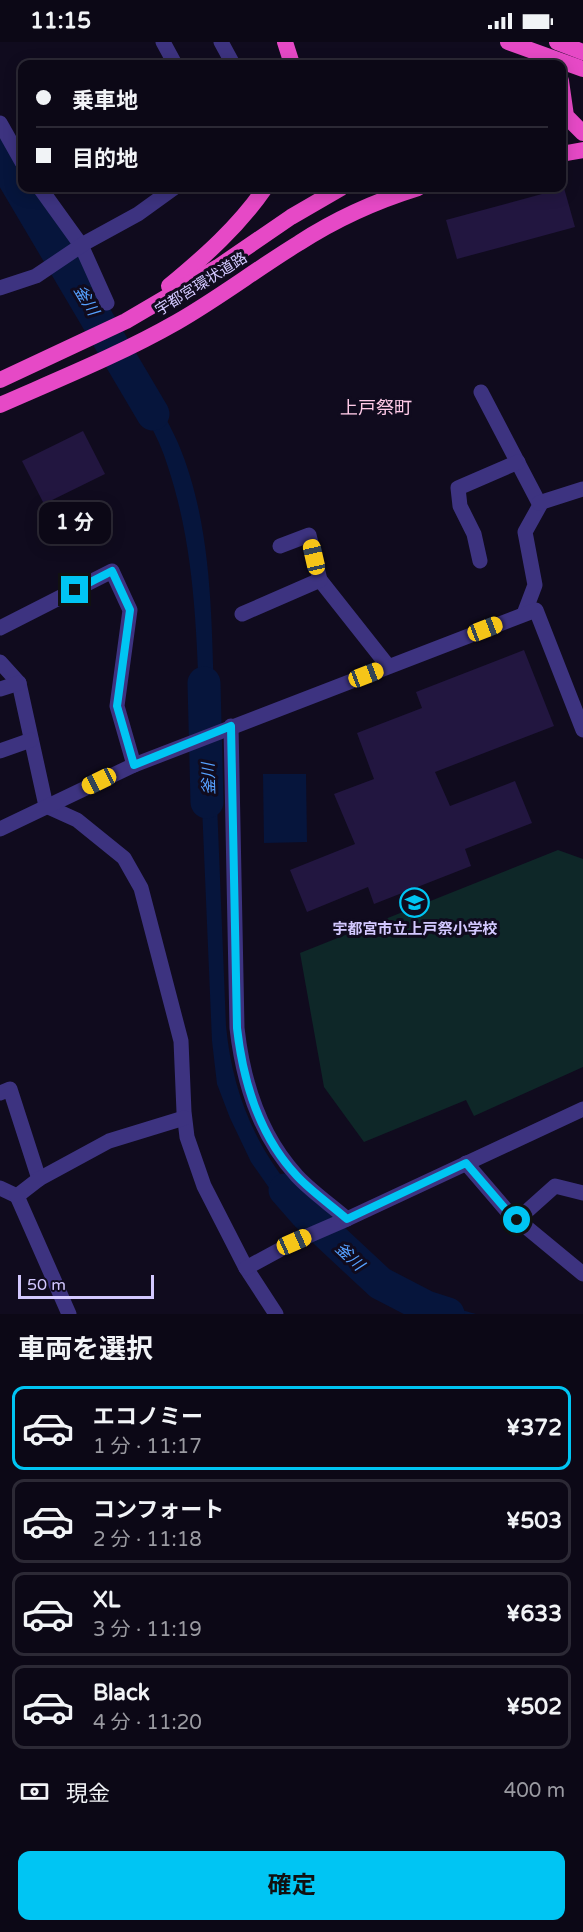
<!DOCTYPE html>
<html lang="ja">
<meta charset="utf-8">
<style>
:root{--surface:#0c0816;--page:#15111f;--text:#f1f3f6;--muted:#9a9aa1;--line:#2c2935;--accent:#00c5f3}
body{margin:0;font-family:"Varela Round","Noto Sans JP",sans-serif;background:var(--page);color:var(--text);height:100vh;display:flex;flex-direction:column;font-size:22px;white-space:nowrap}
*{box-sizing:border-box;margin:0}
p{font-size:20px;color:var(--muted)}
.icon{flex:none;width:33px;height:33px;fill:none;stroke:currentColor;stroke-width:2;stroke-linecap:round;stroke-linejoin:round}
.map{position:relative;height:1272px;overflow:hidden}
.drawer{display:flex;flex-direction:column;background:var(--surface);flex:1}
.drawer>*{flex:none}
.hud{position:absolute;left:18px;top:18px;width:548px;height:132px;border-radius:12px;box-shadow:0 3px 15px #0003,0 0 0 2px var(--line);display:grid;align-content:center;height:132px;padding:0 18px;background:var(--surface)}
.scale{position:absolute;left:18px;bottom:15px;width:136px;box-sizing:border-box;padding-left:6px;border:3px solid #d3c8ff;border-top:0;font-size:16px;line-height:21px;white-space:nowrap;color:#d3c8ff;-webkit-text-stroke:4px #100b1e;paint-order:stroke}
.end{position:absolute;width:27px;height:27px;margin:-14px;border:8px solid #00c5f3;background:#111;box-shadow:0 0 0 3px #111}
.from{border-radius:50%}
.bubble{position:absolute;height:42px;border-radius:12px;background:var(--surface);box-shadow:0 3px 15px #0003,0 0 0 2px var(--line);font-size:20px;font-weight:700;line-height:42px;text-align:center}
.car{position:absolute;width:18px;height:36px;margin:-18px -9px;border-radius:8px;box-shadow:0 0 4px 2px #0007;background:linear-gradient(#f5c518 24%,#345 0 40%,#f5c518 0 76%,#345 0 86%,#f5c518 0)}
.hud b{display:flex;align-items:center;gap:21px;height:57px;font-size:22px}
.hud b+b{border-top:2px solid var(--line)}
.hud i{width:15px;height:15px;background:var(--text)}
ul{padding:0;list-style:none}
li{display:flex;align-items:center;gap:18px;height:84px;margin:0 12px 9px;padding:0 6px;border:3px solid var(--line);border-radius:12px}
li div{flex:1}
li b{display:block;font-size:22px}
li em{font-style:normal;font-weight:700}
li.selected{border-color:var(--accent)}
li>.icon{width:54px;height:54px;stroke-width:1.5}
h2{padding:0 18px;font-size:27px;line-height:72px}
.pay{display:flex;align-items:center;gap:15px;height:66px;padding:0 18px;font-size:22px}
.pay p{margin-inline-start:auto}
.action{display:flex;gap:12px;margin-top:auto;padding:12px 18px}
.action a{flex:1;height:69px;border-radius:12px;background:var(--accent);color:#111;font-size:24px;font-weight:700;line-height:69px;text-align:center}
.status{display:flex;justify-content:space-between;align-items:center;height:42px;padding:0 30px;background:var(--surface);direction:ltr}
.status svg{height:16px;fill:currentColor}
.map>svg:first-child{display:block}
.green{fill:#0e2728}
.water{fill:#06153c}
.lines{fill:none;stroke-linecap:round;stroke-linejoin:round}
.river{stroke:#06153c;stroke-width:33}
.building{fill:#221640}
.minor{stroke:#3d3380;stroke-width:15}
.tertiary{stroke:#3d3380;stroke-width:15}
.trunk{stroke:#e649c6;stroke-width:16}
.trunk-bridge{stroke:#e649c6;stroke-width:16}
.route{stroke:#00c5f3;stroke-width:8}
.labels{text-anchor:middle;stroke-width:6;stroke-linejoin:round;paint-order:stroke}
.street-label{font-size:15px;fill:#d3c8ff;stroke:#100b1e}
.poi-label{font-size:15px;font-weight:bold;fill:#d3c8ff;stroke:#100b1e}
.water-label{font-size:16px;font-style:italic;fill:#56a1ff;stroke:#100b1e}
.quarter-label{font-size:18px;fill:#ffcae7;stroke:#100b1e}
</style>
<div class="status"><b>11:15</b><svg viewBox="0 0 49 12"><path d="M0 12V9h3v3zM5 12V6h3v6zM10 12V3h3v9zM15 12V0h3v12zM26 1h20v11H26zM47 4h2v5h-2z"/></svg></div>
<div class="map">
<svg width="583" height="1272" viewBox="0 0 583 1272">
<rect width="100%" height="100%" fill="#100b1e"/>
<path class="green" d="M558,808L583,817V1025L474,1074L466,1058L364,1100L324,1045L300,911Z"/>
<g class="water">
<path d="M0,99L22,136V146H28L65,206L48,217L0,133Z"/>
<path d="M73,220L102,267L82,277L56,230Z"/>
<path d="M138,329C152,352 167,376 178,401C215,488 211,588 215,681L200,687C197,599 196,509 168,425C158,392 140,364 122,336Z"/>
<path d="M215,712L226,984C231,1037 247,1085 278,1129C283,1136 288,1145 294,1151C303,1161 315,1169 326,1178L306,1186L279,1160L251,1120L230,1076L217,1042L212,999L200,717Z"/>
<path d="M263,732H306L307,800L264,801Z"/>
<path d="M347,1198C359,1209 369,1220 381,1231C404,1250 447,1264 476,1272C461,1272 443,1272 429,1272C400,1267 353,1225 331,1206Z"/>
</g>
<g class="lines">
<g class="river">
<path d="M0,113L153,372"/>
<path d="M204,641L207,760"/>
<path d="M285,1148L306,1172L380,1241L426,1265L448,1272"/>
</g>
</g>
<g class="building">
<path d="M564,146L575,185L457,217L446,178Z"/>
<path d="M83,389L105,432L44,462L22,419Z"/>
<path d="M524,608L554,684L435,730L450,764L515,739L532,781L465,807L471,824L374,862L368,845L307,870L290,828L355,802L334,752L374,737L357,691L422,666L416,650Z"/>
</g>
<g class="lines">
<g class="minor">
<path d="M163,0L175,22"/>
<path d="M221,0L233,22"/>
<path d="M0,81L22,120"/>
<path d="M40,146L81,203L107,261"/>
<path d="M0,246L36,234L85,201L138,172L174,146"/>
<path d="M481,350L540,463L525,490L535,543L524,572"/>
<path d="M539,461L583,447"/>
<path d="M280,504L309,493L320,538L388,624"/>
<path d="M480,519L474,492L460,464L458,446L518,420"/>
<path d="M242,572L320,538"/>
<path d="M0,586L112,529L130,568L117,664L134,723"/>
<path d="M0,620L19,641L46,764L77,778L124,816L141,846L181,999L184,1070L187,1095L204,1144L246,1226L276,1272"/>
<path d="M0,647L19,641"/>
<path d="M231,684L237,986C243,1039 260,1094 297,1134C312,1150 331,1163 347,1177L294,1200L246,1226"/>
<path d="M0,709L31,698"/>
<path d="M0,1051L10,1047L39,1137"/>
<path d="M466,1121L508,1170L583,1232"/>
<path d="M0,1146L17,1154"/>
<path d="M517,1178L555,1144L583,1151"/>
<path d="M69,1272L17,1154L39,1137L109,1099L184,1076"/>
</g>
<g class="tertiary">
<path d="M0,787L134,723L536,568L583,688"/>
<path d="M347,1177L583,1067"/>
</g>
<g class="trunk">
<path d="M285,0L292,22"/>
<path d="M561,39L566,74L583,91"/>
<path d="M561,112L583,108"/>
<path d="M169,244C204,215 239,184 265,146"/>
<path d="M0,338L126,279L218,225L291,175L341,146"/>
<path d="M0,363C59,337 121,312 177,280C219,256 258,226 299,201C336,177 376,159 418,146"/>
</g>
<g class="trunk-bridge">
<path d="M508,0L583,27"/>
<path d="M557,0L583,10"/>
</g>
</g>
<g class="lines">
<path class="route" d="M75,548L112,529L130,568L117,664L134,723L231,684L237,986C243,1039 260,1095 297,1134C312,1150 331,1163 347,1177L466,1121L508,1170L517,1178"/>
</g>
<defs>
<symbol id="school-ring" viewBox="-11 -11 22 22"><circle r="9.5" fill="#100b1e" stroke="#00c5f3" stroke-width="1.5"/><path d="M0-5L7-2L0 1L-7-2ZM-4 1L0 2.5L4 1V4Q0 6-4 4Z" fill="#00c5f3"/></symbol>
</defs>
<g fill-rule="evenodd">
<use href="#school-ring" x="398" y="844" width="33" height="33"/>
</g>
<g class="labels">
<g class="street-label">
<text transform="translate(201 242) rotate(-32)" y="5">宇都宮環状道路</text>
</g>
<g class="poi-label">
<text x="415" y="892">宇都宮市立上戸祭小学校</text>
</g>
<g class="water-label">
<text transform="translate(87 258) rotate(59)" y="6">釜川</text>
<text transform="translate(208 737) rotate(-92)" y="6">釜川</text>
<text transform="translate(350 1214) rotate(43)" y="6">釜川</text>
</g>
<g class="quarter-label">
<text x="376" y="372">上戸祭町</text>
</g>
</g>
</svg>
<div class="scale">50 m</div>
<i class="end from" style="left:517px;top:1178px"></i>
<i class="end" style="left:75px;top:548px"></i>
<div class="bubble" style="left:39px;top:460px;width:72px">1 分</div>
<i class="car" style="left:314px;top:515px;rotate:347deg"></i>
<i class="car" style="left:485px;top:587px;rotate:69deg"></i>
<i class="car" style="left:366px;top:633px;rotate:69deg"></i>
<i class="car" style="left:99px;top:739px;rotate:244deg"></i>
<i class="car" style="left:294px;top:1200px;rotate:66deg"></i>
<div class="hud">
<b><i class="from"></i>乗車地</b>
<b><i></i>目的地</b>
</div>
</div>
<section class="drawer">
<h2>車両を選択</h2>
<ul>
<li class="selected"><svg class="icon" aria-label="car" viewBox="0 0 24 24"><path d="M5 17H2v-5l4-1 3-4h7l3 4 3 1v5h-3M9 17h6M6 11h13"/><circle cx="7" cy="17" r="2"/><circle cx="17" cy="17" r="2"/></svg><div><b>エコノミー</b><p>1 分 · 11:17</p></div><em>¥372</em></li>
<li><svg class="icon" aria-label="car" viewBox="0 0 24 24"><path d="M5 17H2v-5l4-1 3-4h7l3 4 3 1v5h-3M9 17h6M6 11h13"/><circle cx="7" cy="17" r="2"/><circle cx="17" cy="17" r="2"/></svg><div><b>コンフォート</b><p>2 分 · 11:18</p></div><em>¥503</em></li>
<li><svg class="icon" aria-label="car" viewBox="0 0 24 24"><path d="M5 17H2v-5l4-1 3-4h7l3 4 3 1v5h-3M9 17h6M6 11h13"/><circle cx="7" cy="17" r="2"/><circle cx="17" cy="17" r="2"/></svg><div><b>XL</b><p>3 分 · 11:19</p></div><em>¥633</em></li>
<li><svg class="icon" aria-label="car" viewBox="0 0 24 24"><path d="M5 17H2v-5l4-1 3-4h7l3 4 3 1v5h-3M9 17h6M6 11h13"/><circle cx="7" cy="17" r="2"/><circle cx="17" cy="17" r="2"/></svg><div><b>Black</b><p>4 分 · 11:20</p></div><em>¥502</em></li>
</ul>
<div class="pay"><svg class="icon" aria-label="cash" viewBox="0 0 24 24"><path d="M3 7h18v10H3z"/><circle cx="12" cy="12" r="2"/></svg>現金<p>400 m</p></div>
<div class="action"><a>確定</a></div>
</section>
